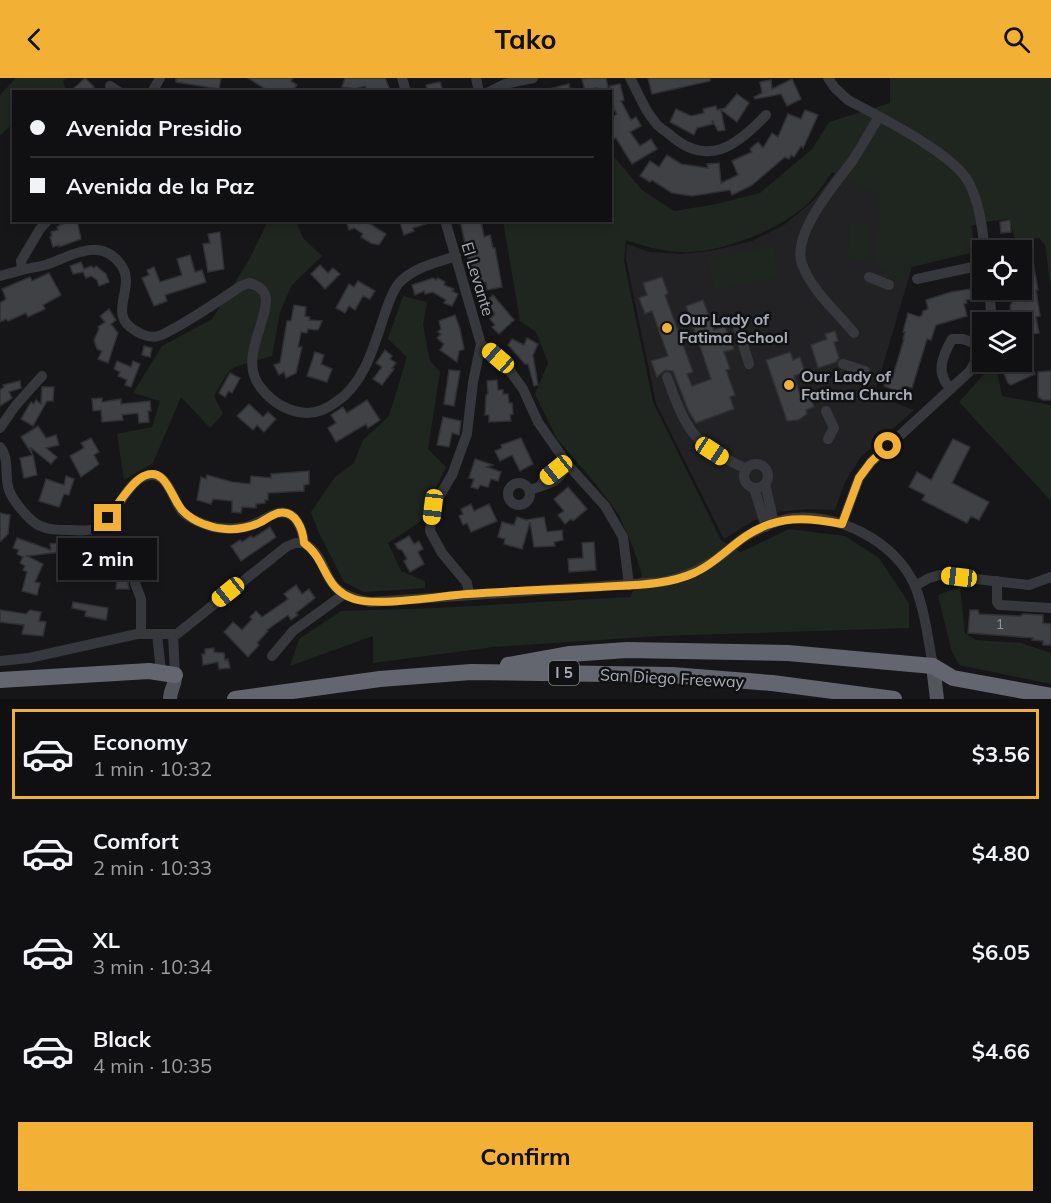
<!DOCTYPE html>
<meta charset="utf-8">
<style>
:root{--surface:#101012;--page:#1e1e20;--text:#f1f3f6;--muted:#9c9d9f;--line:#303032;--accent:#f2b134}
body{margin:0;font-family:Mulish,sans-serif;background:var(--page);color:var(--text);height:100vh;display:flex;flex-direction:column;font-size:22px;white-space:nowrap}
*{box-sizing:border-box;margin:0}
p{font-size:20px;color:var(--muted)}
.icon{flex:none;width:33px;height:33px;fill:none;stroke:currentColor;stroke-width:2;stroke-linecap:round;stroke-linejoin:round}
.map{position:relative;height:621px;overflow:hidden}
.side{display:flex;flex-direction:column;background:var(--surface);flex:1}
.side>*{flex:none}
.top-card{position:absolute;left:12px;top:12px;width:600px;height:132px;border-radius:0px;box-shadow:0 3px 9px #0003,0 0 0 2px var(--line);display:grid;align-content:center;height:132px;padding:0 18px;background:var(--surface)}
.tools{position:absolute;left:972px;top:162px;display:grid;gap:12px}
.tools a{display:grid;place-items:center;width:60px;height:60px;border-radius:0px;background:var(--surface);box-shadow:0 3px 9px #0003,0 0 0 2px var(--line);font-size:30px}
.end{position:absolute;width:27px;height:27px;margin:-14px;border:8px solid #f2b134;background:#111;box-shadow:0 0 0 3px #111}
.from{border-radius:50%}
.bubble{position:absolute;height:42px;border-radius:0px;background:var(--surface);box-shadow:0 3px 9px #0003,0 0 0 2px var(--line);font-size:20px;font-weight:700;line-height:42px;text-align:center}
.car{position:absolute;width:18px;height:36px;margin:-18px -9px;border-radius:8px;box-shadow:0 0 4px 2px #0007;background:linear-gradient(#f5c518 24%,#345 0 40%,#f5c518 0 76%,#345 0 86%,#f5c518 0)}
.top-card b{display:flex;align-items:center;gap:21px;height:57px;font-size:22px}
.top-card b+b{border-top:2px solid var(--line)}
.top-card i{width:15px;height:15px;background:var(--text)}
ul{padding:10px 0 0;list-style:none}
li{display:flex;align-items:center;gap:18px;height:90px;margin:0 12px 9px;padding:0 6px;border:3px solid transparent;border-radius:0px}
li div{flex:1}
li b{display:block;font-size:22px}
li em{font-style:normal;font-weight:700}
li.current{border-color:var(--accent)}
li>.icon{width:54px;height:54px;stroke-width:1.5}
.cta{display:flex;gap:12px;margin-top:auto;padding:12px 18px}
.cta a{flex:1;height:69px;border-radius:0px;background:var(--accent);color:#111;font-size:24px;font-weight:700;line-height:69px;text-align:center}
header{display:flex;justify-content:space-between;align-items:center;height:78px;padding:0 18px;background:var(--accent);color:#111;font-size:27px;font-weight:700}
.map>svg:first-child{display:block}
.built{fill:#222225}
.green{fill:#1e261f}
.building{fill:#404145;stroke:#303034;stroke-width:1.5}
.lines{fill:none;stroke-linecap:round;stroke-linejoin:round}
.minor{stroke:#37383d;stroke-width:10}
.major{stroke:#53555c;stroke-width:14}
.highway{stroke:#63666e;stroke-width:16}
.route{stroke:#f2b134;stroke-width:8}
.poi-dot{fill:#f2b134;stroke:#111113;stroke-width:2}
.labels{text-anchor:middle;stroke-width:5;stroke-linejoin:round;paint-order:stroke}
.number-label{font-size:14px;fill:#8e929b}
.shield{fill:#111113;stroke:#7b7e86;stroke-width:1.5}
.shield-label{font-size:15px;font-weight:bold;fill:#a8adb8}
.street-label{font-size:16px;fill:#a8adb8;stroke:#111113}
.poi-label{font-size:16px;font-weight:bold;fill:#a8adb8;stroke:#111113;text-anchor:start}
</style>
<header><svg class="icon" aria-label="back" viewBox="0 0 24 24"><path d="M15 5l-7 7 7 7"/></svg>Tako<svg class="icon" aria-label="search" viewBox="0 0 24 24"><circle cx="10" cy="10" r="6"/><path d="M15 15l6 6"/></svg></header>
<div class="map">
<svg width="1051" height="621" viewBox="0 0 1051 621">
<rect width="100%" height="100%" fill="#161618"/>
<path class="built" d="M847,80L968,121L975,174L912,189L874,317L914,332L861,379L845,404L835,432L807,431L778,434L753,443L724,461L656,325L626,181L627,166L649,174L682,176L715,172L752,163L784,147L814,122Z"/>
<g class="green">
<path d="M16,0H67L63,3L66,13L14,14L13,46L0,57V17Z"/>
<path d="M890,0H1051V210L1045,167L1039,160L1015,162L1010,141L991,143L971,148L974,174L911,186L903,204L877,187L879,118L832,94C826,103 820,112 813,120C787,150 719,177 680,174C661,173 644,168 626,162L624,183L653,324L721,462L741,474L789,451L845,458L879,480L909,525V550L660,558L494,569L373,585V558L290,588L299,561L341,533L437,530L630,519L642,497L634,472L619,437L594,404L557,361L535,316L548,285L536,254L520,243L503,143L610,142L611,75L642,112L674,133L716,126L760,115L812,71L829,44L890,25Z"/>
<path d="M268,143H296L303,160L322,178L292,207L280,234L272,278L235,289L228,294L214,318L223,336L210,350L181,319L153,385L124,402L117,356L152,349L160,323L133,315L162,268L212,241L249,182Z"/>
<path d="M850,145L870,146L869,181L848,180Z"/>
<path d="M773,168L779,199L714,212L708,181Z"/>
<path d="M403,218L427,224L423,247L430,283L440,294L428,371L446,389L420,444L388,465L401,493L425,503V510L364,514L344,504L318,453L311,434L335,399L354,385L363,362L389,338L407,279L388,261Z"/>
<path d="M995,284L1002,318L1051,327V423L959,324Z"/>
<path d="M960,509L965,555L976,562L1021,565L1051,575V606L959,587L951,571L938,517Z"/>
</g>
<g class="building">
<path d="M85,0L94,9L89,14H70Z"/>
<path d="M176,0H221L219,11L176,4Z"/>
<path d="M248,0H293L291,3L297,7L292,14H270Z"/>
<path d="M345,0H385L391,14H367L365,8L355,11L342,9Z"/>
<path d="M587,0H606L609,14H598L597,10L585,13L582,1Z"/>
<path d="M648,0H710V3L652,16Z"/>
<path d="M792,1L801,21L787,28L781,16L755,21L754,19L762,15L760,4L771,2L772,11Z"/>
<path d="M440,4L443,14H428L426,7Z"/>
<path d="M569,6L570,14H549V11Z"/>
<path d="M620,6L624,22L621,23L631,42L636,39L641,48L630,54L640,68L651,61L657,71L632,86L616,60L610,63V40L617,36L610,26V8Z"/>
<path d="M737,16L749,25L737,44L721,32L725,52L718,53L712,42L713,46L697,50L694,57L670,44L676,31L691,38L704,35L703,31L716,28L717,32L725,30Z"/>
<path d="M805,32L818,37L803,70L801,68L794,79L791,77L789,81L785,79L752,107L732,117L730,112L692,118L672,115L652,102L650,104L640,98L650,83L659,89L667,77L681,86L708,90L707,86L719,85L721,105L738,97L732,83L752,74L750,71L758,64L763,70L772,55L778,59L788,36L801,41Z"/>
<path d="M74,142H77L81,161L59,169V167L53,169L50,159L52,158L51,154L58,152L57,149L60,147Z"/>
<path d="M346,142H364L386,156L379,167L371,165L361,159L363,156L354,150L349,152Z"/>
<path d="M399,142H431L432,144L413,150L414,153L404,157Z"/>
<path d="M460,142H481L484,159L490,157L493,170H495L502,209L487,212L486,204L479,205L477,193L471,194Z"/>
<path d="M1010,142L1011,154L1001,155L1000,144Z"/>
<path d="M220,154L224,191L208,194L203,166L210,165L208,156Z"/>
<path d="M190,177L195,194L202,192L206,204L165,217L167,223L154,228L142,200L149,197L147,192L154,189L160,204L182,197L177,181Z"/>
<path d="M1032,178L1038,212H1036L1040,238L1036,239L1039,255L1022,258L1031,279L1028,280L1035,296L1011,307L1008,305L1004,296L1006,295L1003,284H1022V244H1012L1010,228L1015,219L1002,212H1022V181Z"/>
<path d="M81,184L84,191L91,188L94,190L96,188L106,196L109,204L99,208L97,202L91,198L86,200L83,194L73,196L70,188Z"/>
<path d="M320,187L328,195L333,190L340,196L325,211L311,196Z"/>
<path d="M49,195L61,217L43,227L45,231L28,239L26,235L8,243L6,241L0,244V225L6,221L2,211L30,199L32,203Z"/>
<path d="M662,199L668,215L665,217L693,294L687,296L692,308L711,301L686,228L703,222L714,252L725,248L734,271L724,274L730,291L726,292L735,317L730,319L734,331L696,345L688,332L673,293L665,292L657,299L651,283L668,278L652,233L645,236L639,220L647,217L643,205Z"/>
<path d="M433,200L436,202L438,200L445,204L444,207L454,211L452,213L458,216L452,228L444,225L446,222L433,214L425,216L424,213L415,217L412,207Z"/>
<path d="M358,203L375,213L370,221L363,218L355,232L349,228L345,235L336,230L349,206L354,209Z"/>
<path d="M970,211L973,221L966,222L967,225L964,226L967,238L936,247L931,262L927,261L912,310L908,309L906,317L884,308L887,299L892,301L904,261H903L905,254H903L908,235L919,239L922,237L923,233L928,231L926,222L951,214Z"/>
<path d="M493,217L514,242L499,256L492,249L495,247L490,241L495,236L485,225Z"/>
<path d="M294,227L306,229L305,238L310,239L309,242L322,243L318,252L308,251L307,255L301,254L298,269H302L296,295L286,300L284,294L279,297L274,287L280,285L287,243H291Z"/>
<path d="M109,231L116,242L111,246L118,255L108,285L98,281L102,273L97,271L94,262L99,251L98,249L105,244L100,238Z"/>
<path d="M455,237L460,251L464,271L459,273L457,284L440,272L444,266L437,260L441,256L438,254L441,251L439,243Z"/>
<path d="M835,253L838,263L834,264L839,280L836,284L818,290L811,267L827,261L825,256Z"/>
<path d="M527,260L538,266L533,277L538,307L534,308L528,286H525L508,267L512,261L524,267Z"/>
<path d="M144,268L152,270L150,279L142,277Z"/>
<path d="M385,272L392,278L390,281L396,285L392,290L394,291L382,307L373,301L382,289L376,285Z"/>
<path d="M315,274L324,277L321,286L332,291L327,304L307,298Z"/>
<path d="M790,274L793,282L800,279L805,294L794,298L800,316L802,315L804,321L810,319L814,329L806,332L807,336L798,342L787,343L766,282Z"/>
<path d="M117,283L131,289L133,283L140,286L131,309L125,307L127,302L118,298L120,294L114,291Z"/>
<path d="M449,292L460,293L454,328L444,326Z"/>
<path d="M1051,293V322H1043L1038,319V294Z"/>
<path d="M230,295L240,300L232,315L229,313L225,319L219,315Z"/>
<path d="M497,302L498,312H503V316H508L509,325H512L513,336L510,337L511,343L489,344V337H485L486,317L488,316L487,303Z"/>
<path d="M20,303L21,310L9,314L12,320L0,328V312L4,309L3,307Z"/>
<path d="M42,309H54L53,323H47L33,348L21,341L31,324L34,326L36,322L41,326Z"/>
<path d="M102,320V324L121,321V326L150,323L151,333H148L149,344L139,345L138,335L122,337L123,342L102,344L101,332L93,333L92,321Z"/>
<path d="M367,322L380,342L368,350L366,346L336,364L328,350L336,345L331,337L343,329L347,335Z"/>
<path d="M249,326L263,339L268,334L276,341L264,354L257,347L253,352L237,338Z"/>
<path d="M443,339L461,343L459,357L452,355L449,369L437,367Z"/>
<path d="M38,348L46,360L56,357L59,367L46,370L57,379L51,386L31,370L32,376L21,359Z"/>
<path d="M91,360L99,374L94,377L99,386L81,399L70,378L84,370L81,365Z"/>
<path d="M521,360L533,386L520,393L512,377L500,383L495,373L502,370L501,367Z"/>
<path d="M953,361L970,369L952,405L989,424L979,442L971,438L967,445L922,422L925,417L909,409L917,394L931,402Z"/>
<path d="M33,377L37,397L24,400L20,380Z"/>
<path d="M475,381L493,387L487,389L501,394L498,403L491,401L488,409L480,407L478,411L471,409L474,401L469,400Z"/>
<path d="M309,393V406L304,407V413L268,415V422H265V425L256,426V430L242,429L241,435L232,434V423L213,421L211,426L197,422L201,399L206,401L207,397L232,404L250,406L251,398L271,400V396Z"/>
<path d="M66,398L74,401L69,417L64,416L59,429L39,423L46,401L64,407Z"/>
<path d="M568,409L587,431L573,443L571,441L565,446L558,437L564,433L554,421Z"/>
<path d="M471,426L474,433L489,426L497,443L471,454L467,445L463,447L459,438L463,436L461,431Z"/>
<path d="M0,435L10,437L8,456L0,464Z"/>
<path d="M517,439L526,442L544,439L547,454L562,452L563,462L554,464L555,468L534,469L530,444L522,471L504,466L505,461L498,459L502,444L514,447Z"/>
<path d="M270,449L276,459L241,483L231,468L240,462L242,464L251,458L253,460Z"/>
<path d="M409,458L414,466L419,463L423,471L418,474L424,486L410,494L404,483L407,481L402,472L398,471L395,466Z"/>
<path d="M17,460L51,472L50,466L59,465L60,474L27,478L43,486L35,504L40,505L37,517L22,513L27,494L23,492L25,488L20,485L23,479L17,476L19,472L13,470Z"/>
<path d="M594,464L596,492L569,494L568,481L583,480L582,465Z"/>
<path d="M64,472H85L86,482H81V486L65,487Z"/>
<path d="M117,499H130L128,504L129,511H116Z"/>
<path d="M296,507L302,516L309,511L315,520L296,535L298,537L291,542L288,537L267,552L268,553L257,565L259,567L248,579L224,554L233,544L242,552L252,541L250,539L256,533L262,539L288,521L284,516Z"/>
<path d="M73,524L108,530L106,542L85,538L86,533L72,530Z"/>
<path d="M0,532L26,536L30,532L41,534L39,543L46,544L43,558L22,556L24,547L0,544Z"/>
<path d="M970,532H978L979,536L1020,538L1023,536L1043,537V545L1051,546V567H1043V563L1032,562L1033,560L968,555Z"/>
<path d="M214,570V574L224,575L225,582L228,581L230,590L219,591L218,584L203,587L202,576H205V571Z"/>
</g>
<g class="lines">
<g class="minor">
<path d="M402,0L406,14"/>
<path d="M476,0L479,14"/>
<path d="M630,0C638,14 644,32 655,44C658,49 664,52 669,56C707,90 736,69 766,37"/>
<path d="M828,0L835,10L848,22C878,38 955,76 969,105C980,126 982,150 985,172"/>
<path d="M110,8L119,14"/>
<path d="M152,14L160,0"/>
<path d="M489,14L505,6L533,0"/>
<path d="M445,142L481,266L505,286L523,311L538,344L568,387L605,428L623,459L629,507"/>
<path d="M22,192C30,190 38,189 45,187C61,182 81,170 98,172C113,174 127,189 126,204C125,224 113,240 136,253C142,257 151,260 158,258C164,257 170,252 175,250C198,237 219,223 241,208L249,205C258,207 266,212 266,223C265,249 239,283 261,310C273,325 288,334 307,335C319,335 327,331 336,324C364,306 374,268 384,238C388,227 391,215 399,205C414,189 436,185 456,178"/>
<path d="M0,198L22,192L21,183L40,151L48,142"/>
<path d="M869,199L889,207"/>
<path d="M917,201L982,187"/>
<path d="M989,244L991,232L989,212"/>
<path d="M737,246L749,286"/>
<path d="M854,255C836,233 812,213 802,186C791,156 836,105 853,82C862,68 870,53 879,39"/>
<path d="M843,286L865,293"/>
<path d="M667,299C686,352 693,367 747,391"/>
<path d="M951,311C935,295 942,279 952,261H963L982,268"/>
<path d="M826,333L834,350L828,361"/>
<path d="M0,350L16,327L42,298"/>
<path d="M0,369C10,380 4,398 9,412C13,423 28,441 38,447C48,452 58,452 69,452C78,452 89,454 96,450C116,441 125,404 146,398C167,391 172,420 181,432C188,441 203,446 213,449C223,451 234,451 245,449C257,447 266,438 278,435C296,431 303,453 304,465C336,486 314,514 370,524L662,504C686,499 704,491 723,476C731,470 739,462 748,457C759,451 774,444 786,441C835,432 896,463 915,508C925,533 928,561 933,588"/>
<circle cx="756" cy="398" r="12"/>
<circle cx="519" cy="416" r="11"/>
<path d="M765,406L774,445"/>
<path d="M541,407C546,396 557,391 568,387"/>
<path d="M754,410L766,449"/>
<path d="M530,412C551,404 554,408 568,387"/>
<path d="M842,446L859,400L871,384L970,293L982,272"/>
<path d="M997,503V524L999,527L1051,530"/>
<path d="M135,505L141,521V556"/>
<path d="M915,508L929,500L940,497L1029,507L1051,499"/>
<path d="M469,516L467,505L442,475L430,453L433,429L452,397L467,356L473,304L481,266"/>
<path d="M157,556L161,593"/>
<path d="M173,556L175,597"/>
<path d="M272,578L293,553L343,517"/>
<path d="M0,583L29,580L137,556H177L286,469L295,465H304"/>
</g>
<g class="major">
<path d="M933,588L937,621"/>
<path d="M170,621C170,611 176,607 175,597"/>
</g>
<g class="highway">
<path d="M508,587L570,576L627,572L788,575L933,588L953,600L1051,618"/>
<path d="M0,602L149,593L175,597"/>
<path d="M235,621L380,601L471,594L672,597L772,605L894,621"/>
</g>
</g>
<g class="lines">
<path class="route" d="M108,440C116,429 132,403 144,398C167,387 172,424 184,434C194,444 211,450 226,451C237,452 251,449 261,444C266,441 272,437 278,435C296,431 303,452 304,465C327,481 323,511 354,521C379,529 439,518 467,516C511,513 556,511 600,509C630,507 665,508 694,495C713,487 728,470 746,458C777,437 807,439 842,446L859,400L871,384L888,368"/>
</g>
<g class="poi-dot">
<circle cx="667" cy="250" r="6"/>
<circle cx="789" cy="307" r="6"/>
</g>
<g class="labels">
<g class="number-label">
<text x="1000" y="551">1</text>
</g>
<rect class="shield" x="549" y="583" width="30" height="24" rx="4.5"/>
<g class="shield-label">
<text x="564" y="600">I 5</text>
</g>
<g class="street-label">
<text transform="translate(478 201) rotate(73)" y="6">El Levante</text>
<text transform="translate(672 600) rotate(3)" y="6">San Diego Freeway</text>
</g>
<g class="poi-label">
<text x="679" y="247">Our Lady of<tspan x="679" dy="18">Fatima School</tspan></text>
<text x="801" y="304">Our Lady of<tspan x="801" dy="18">Fatima Church</tspan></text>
</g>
</g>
</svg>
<div class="tools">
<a><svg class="icon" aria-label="locate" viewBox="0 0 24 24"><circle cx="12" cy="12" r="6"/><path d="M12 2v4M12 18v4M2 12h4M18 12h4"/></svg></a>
<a><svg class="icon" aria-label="layers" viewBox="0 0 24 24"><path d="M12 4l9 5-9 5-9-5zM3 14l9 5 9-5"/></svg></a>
</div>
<i class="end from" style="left:888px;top:368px"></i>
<i class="end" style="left:108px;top:440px"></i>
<div class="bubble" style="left:58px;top:460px;width:99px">2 min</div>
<i class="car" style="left:498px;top:280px;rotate:311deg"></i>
<i class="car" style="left:712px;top:373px;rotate:123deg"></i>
<i class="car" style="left:556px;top:392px;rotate:231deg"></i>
<i class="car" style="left:433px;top:429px;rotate:187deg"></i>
<i class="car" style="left:959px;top:499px;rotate:277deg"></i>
<i class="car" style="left:228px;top:514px;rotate:231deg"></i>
<div class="top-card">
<b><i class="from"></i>Avenida Presidio</b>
<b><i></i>Avenida de la Paz</b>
</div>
</div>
<section class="side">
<ul>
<li class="current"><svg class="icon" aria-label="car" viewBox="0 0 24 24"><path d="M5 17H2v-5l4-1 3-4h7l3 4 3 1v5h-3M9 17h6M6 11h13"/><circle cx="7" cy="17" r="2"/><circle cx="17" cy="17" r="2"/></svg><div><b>Economy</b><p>1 min · 10:32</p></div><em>$3.56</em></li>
<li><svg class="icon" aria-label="car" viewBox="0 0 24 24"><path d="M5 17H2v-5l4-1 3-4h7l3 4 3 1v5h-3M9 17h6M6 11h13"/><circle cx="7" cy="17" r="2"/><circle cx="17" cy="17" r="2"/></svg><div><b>Comfort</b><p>2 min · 10:33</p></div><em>$4.80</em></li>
<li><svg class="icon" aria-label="car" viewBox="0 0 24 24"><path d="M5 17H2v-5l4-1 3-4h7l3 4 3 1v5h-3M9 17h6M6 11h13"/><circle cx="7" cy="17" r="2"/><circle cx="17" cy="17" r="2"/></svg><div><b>XL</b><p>3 min · 10:34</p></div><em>$6.05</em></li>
<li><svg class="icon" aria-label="car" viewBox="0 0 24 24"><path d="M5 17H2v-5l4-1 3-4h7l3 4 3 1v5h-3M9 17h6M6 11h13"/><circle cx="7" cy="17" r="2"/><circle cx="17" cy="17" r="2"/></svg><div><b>Black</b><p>4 min · 10:35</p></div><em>$4.66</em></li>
</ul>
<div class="cta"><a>Confirm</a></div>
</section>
